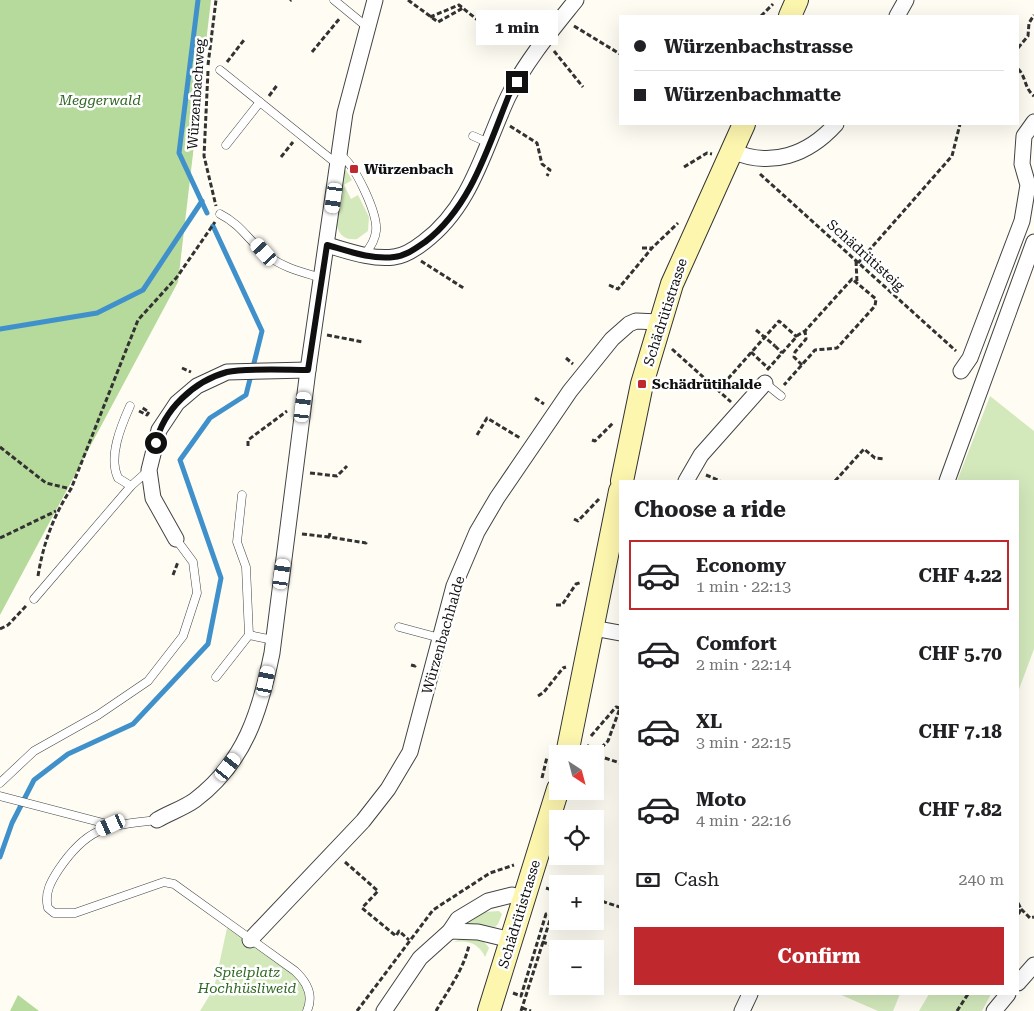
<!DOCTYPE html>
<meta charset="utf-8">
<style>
:root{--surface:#fff;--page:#f6f6f6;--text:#202124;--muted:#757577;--line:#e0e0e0;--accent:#bf292d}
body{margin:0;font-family:"Roboto Serif",serif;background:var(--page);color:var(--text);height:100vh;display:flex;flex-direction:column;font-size:19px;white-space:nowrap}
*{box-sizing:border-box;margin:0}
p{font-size:16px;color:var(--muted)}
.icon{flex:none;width:28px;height:28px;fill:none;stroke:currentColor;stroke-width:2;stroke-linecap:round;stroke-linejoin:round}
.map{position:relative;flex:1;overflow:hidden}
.sheet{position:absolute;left:619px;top:480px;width:400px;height:515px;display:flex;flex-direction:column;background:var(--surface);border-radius:0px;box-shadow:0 5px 20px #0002}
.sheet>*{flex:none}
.hud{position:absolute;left:619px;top:15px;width:400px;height:110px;border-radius:0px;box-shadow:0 5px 20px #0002;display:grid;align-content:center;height:110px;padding:0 15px;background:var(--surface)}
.needle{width:32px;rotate:144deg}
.buttons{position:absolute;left:549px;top:745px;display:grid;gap:10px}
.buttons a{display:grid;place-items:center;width:55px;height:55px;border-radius:0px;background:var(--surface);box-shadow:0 5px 20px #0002;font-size:25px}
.end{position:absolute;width:22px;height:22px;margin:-11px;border:6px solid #101010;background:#fff;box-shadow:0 0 0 2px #fff}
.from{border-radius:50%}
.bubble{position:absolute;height:35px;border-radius:0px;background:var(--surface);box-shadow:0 5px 20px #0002;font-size:16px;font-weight:700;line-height:35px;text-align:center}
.car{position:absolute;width:15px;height:30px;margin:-15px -8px;border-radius:6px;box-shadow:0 0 4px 1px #0007;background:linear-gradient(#fff 24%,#345 0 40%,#fff 0 76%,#345 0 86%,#fff 0)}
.hud b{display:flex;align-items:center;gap:18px;height:48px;font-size:19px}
.hud b+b{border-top:1px solid var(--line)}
.hud i{width:12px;height:12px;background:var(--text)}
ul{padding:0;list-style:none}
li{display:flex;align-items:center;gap:15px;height:70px;margin:0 10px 8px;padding:0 5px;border:2px solid transparent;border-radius:0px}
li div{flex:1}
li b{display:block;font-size:19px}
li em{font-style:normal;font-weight:700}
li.on{border-color:var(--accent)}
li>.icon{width:45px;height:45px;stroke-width:1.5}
h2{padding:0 15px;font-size:22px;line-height:60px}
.pay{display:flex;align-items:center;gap:12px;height:55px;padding:0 15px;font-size:19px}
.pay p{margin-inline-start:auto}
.button{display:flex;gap:10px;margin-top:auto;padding:10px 15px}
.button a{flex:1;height:58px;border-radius:0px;background:var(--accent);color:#fff;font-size:20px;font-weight:700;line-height:58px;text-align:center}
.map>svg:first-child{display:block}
.green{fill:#d3e9bc}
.forest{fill:#b6da9b}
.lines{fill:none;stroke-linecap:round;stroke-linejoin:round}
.stream{stroke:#4091cb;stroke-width:5}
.lane-casing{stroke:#434343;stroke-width:9}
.street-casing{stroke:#434343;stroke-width:17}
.secondary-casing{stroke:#323232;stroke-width:24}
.path{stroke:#323232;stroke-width:3;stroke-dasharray:5 2.5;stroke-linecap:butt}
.lane{stroke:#fff;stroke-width:8}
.street{stroke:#fff;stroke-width:15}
.secondary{stroke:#fdf6af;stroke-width:22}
.path-bridge{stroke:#323232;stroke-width:3;stroke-dasharray:5 2.5;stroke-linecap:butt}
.route{stroke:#101010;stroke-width:6}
.poi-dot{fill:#bf292d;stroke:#fff;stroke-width:2}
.labels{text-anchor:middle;stroke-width:5;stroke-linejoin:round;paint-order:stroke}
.street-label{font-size:14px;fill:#101010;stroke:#fff}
.park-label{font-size:14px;font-style:italic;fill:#2e6720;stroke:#fff}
.poi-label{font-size:14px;font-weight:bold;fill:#101010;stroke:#fff;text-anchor:start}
</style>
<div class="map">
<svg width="1034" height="1011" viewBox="0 0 1034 1011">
<rect width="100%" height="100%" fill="#fffdf3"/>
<g class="green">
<path d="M346,170L352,180L344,185L351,199L358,195L369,217L368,231L357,239C323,243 340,191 343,171Z"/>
<path d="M990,396L1034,431V649L1018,692V481H957Z"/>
<path d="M499,911L502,914L498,924L495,927L465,923L484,912Z"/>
<path d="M227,928C246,941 299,970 305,992C307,998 305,1005 303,1011H200L214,988Z"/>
<path d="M461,939C473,939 482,937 489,948L485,957C479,943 466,939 451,943Z"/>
<path d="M839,994H900L893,1011H878Z"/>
<path d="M929,994H991L982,1011H919Z"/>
</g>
<g class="forest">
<path d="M0,0H211L178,282L0,615Z"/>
<path d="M18,995L39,1011H10Z"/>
</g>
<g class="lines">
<g class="stream">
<path d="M198,0L179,153L207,213"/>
<path d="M0,329L97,313L143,290L202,201"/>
<path d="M0,857L12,823L34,780L68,754L133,724L208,644L221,578L180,460L210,418L246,395L262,331L213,226"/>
</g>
<defs>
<g id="lane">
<path d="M334,0L367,27"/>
<path d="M220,70L337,164"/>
<path d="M473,136L489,143"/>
<path d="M226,145L260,102"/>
<path d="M340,155C355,164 378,214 376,231C375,241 370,248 364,255"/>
<path d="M220,214C241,225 246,237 263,252C280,267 301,272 322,278"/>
<path d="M765,383L781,396"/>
<path d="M130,406C121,426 108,457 118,478L131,486"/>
<path d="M242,495L237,542L246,567L249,635"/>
<path d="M34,599L131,486L149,470"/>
<path d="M399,627L440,638"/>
<path d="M216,677L249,635L273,640"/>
<path d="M0,783L34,751L98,715L148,681L183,636L197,593L193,562L176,539"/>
<path d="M0,796L111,825"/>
<path d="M157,820C108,826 89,825 59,869C51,881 44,893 48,908L54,913H75L164,882L174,884L295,971C307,982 314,995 307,1011"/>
</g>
<g id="street">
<path d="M897,16L906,0"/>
<path d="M732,151C771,168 808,155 836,124"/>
<path d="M327,245C348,251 372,260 394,257C405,256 415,249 424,242C472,206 484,148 508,97C525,62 552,30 576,0"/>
<path d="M961,371L970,358L1022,221L1028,185L1022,164L1024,136L1034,122"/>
<path d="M686,481L701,455L765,383"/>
<path d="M947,481L1034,242"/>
<path d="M176,539L153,498L149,470L159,430L177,403L197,386L227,372L308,370"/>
<path d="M593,628L620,633"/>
<path d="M157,820C169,813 184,808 195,800C245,762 260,712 272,653L308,370L345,113L375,0"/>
<path d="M450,931L478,932L511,940"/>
<path d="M250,940L363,821L388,789L410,752L454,586L477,532L497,498L570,391L612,339L629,324L636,321L659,322"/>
<path d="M1018,983L1034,965"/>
<path d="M384,1011L420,958L450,931L458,919L488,901L512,895L524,898"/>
<path d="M742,1011L750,994"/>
<path d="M994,1011L1008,994"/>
</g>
<g id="secondary">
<path d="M790,16L797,0"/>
<path d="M622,481L642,384L672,284L744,124"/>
<path d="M567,754L620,491"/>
<path d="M489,1011L558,789"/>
</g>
</defs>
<use href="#lane" class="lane-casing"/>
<use href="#street" class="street-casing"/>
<use href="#secondary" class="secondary-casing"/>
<g class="path">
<path d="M408,0L438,22L463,8"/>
<path d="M290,1L291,0"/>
<path d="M761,16L773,4"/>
<path d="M430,17L459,5L485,26L487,23L528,38"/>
<path d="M574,26L620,54"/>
<path d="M1018,48L1028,36L1029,23L1034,15"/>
<path d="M554,51L583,87"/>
<path d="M312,52L340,18"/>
<path d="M227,62L244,40"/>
<path d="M208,65L216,0"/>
<path d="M1018,69C1026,76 1024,88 1034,96"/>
<path d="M208,71L204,156L216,206"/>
<path d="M269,96L278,84"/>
<path d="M510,126L537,143L542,164L550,170L547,176"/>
<path d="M281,157L293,142"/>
<path d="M684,167L707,153L712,154"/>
<path d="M760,174L956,351"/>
<path d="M642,248H651"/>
<path d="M421,261L465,289"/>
<path d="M856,261L857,282"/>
<path d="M858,263L952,156L960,124"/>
<path d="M609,285L618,289L652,248L678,223"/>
<path d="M327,335L363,342"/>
<path d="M775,346L782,353"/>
<path d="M672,349L731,402"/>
<path d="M751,352L768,368"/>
<path d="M566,358L573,364"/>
<path d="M802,365L794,357L795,352L806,339L805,331"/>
<path d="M182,368L191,372"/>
<path d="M767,370L798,335L805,331L852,279L876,299L875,306L837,348L815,350L784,385"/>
<path d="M718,390L779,321L797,337"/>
<path d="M535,398L544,404"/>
<path d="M139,411L147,415L149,412L141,407"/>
<path d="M477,435L487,418L520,438"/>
<path d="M592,440L595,441L614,422"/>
<path d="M248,446V440L287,411"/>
<path d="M0,447L46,483L71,489"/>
<path d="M310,473L337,476L347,466"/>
<path d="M706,475L720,481"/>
<path d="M835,481L864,449L875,458L885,459"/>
<path d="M574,519L578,521L599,499"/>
<path d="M330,533L329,537L366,543L367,540"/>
<path d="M302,534L329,537"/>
<path d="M0,538L56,511"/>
<path d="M173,575L178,562"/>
<path d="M38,576C43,545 53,516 71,489L138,320L177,277L215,222"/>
<path d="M556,605H562L576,584L582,582"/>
<path d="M0,629L8,625L26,606"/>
<path d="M411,665L415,666L416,664"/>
<path d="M538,696L544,692L563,668L566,667"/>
<path d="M591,736L616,707L620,708"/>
<path d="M587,745L599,756L620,763"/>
<path d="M596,753L608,741L620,708"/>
<path d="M542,778L547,757"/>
<path d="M345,862L378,891L362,908L396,936L399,931L409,940"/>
<path d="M546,888L558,892"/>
<path d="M595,899L620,907"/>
<path d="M1018,903L1021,909L1018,915"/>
<path d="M1021,909L1030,918L1034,917"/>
<path d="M542,942L558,947"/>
<path d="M513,993L521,996L546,914L558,917"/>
<path d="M522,1008L531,1011"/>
<path d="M357,1011L433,910L490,873L514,865"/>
<path d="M436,1011C448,990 464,969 469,945"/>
<path d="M521,1011L558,895"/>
<path d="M957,1011L968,994"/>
</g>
<use href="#lane" class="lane"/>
<use href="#street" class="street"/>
<use href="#secondary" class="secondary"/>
<path class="path-bridge" d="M756,330L775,346"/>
</g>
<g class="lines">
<path class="route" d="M156,443C163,410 194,381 227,372C245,368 287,370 308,370L327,245C348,251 372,260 394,257C406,256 416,248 425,242C471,207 488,147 509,95L517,82"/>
</g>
<g class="poi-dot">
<rect x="349" y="164" width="10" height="10" rx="2.5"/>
<rect x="637" y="379" width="10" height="10" rx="2.5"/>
</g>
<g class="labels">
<g class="street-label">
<text transform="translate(196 94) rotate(-86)" y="5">Würzenbachweg</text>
<text transform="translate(866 255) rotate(42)" y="5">Schädrütisteig</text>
<text transform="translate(665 312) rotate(-72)" y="5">Schädrütistrasse</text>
<text transform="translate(443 635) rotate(-74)" y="5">Würzenbachhalde</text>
<text transform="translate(519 914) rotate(-73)" y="5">Schädrütistrasse</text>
</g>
<g class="park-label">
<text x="100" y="105">Meggerwald</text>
<text x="247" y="977">Spielplatz<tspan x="247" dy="16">Hochhüsliweid</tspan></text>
</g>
<g class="poi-label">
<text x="364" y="174">Würzenbach</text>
<text x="652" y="389">Schädrütihalde</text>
</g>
</g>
</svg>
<div class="buttons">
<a><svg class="needle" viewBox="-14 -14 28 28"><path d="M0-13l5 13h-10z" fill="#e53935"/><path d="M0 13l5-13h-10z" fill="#757577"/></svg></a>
<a><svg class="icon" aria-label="locate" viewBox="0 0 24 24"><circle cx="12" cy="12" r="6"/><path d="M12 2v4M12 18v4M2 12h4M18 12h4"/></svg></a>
<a>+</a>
<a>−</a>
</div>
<i class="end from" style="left:156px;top:443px"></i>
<i class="end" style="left:517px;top:82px"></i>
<div class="bubble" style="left:476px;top:10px;width:82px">1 min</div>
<i class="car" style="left:334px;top:198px;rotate:188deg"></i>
<i class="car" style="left:264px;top:252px;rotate:318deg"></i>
<i class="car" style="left:303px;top:407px;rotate:7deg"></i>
<i class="car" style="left:282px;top:574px;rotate:8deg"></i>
<i class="car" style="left:266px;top:681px;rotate:11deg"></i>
<i class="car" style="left:228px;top:767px;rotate:38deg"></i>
<i class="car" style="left:111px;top:825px;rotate:246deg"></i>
<div class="hud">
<b><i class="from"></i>Würzenbachstrasse</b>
<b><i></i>Würzenbachmatte</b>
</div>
<section class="sheet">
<h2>Choose a ride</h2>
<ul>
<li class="on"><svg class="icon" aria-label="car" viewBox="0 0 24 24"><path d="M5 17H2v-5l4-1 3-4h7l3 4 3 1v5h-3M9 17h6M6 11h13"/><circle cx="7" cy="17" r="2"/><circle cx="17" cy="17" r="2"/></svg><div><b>Economy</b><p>1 min · 22:13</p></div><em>CHF 4.22</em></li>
<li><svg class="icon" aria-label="car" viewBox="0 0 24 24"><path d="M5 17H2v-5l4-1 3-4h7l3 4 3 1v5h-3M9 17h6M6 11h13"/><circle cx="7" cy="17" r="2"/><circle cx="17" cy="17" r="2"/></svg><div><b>Comfort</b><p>2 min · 22:14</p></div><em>CHF 5.70</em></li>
<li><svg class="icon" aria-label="car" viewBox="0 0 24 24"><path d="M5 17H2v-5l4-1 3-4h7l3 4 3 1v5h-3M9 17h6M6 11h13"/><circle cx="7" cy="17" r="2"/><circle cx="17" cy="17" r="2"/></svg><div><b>XL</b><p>3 min · 22:15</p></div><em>CHF 7.18</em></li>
<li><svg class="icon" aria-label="car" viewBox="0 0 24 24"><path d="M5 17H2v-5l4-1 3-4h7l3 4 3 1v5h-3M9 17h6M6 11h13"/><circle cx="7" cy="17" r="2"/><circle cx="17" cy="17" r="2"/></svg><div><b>Moto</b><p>4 min · 22:16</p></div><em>CHF 7.82</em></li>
</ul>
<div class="pay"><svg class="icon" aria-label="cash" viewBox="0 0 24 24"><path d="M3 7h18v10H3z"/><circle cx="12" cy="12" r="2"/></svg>Cash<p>240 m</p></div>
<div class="button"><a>Confirm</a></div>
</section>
</div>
